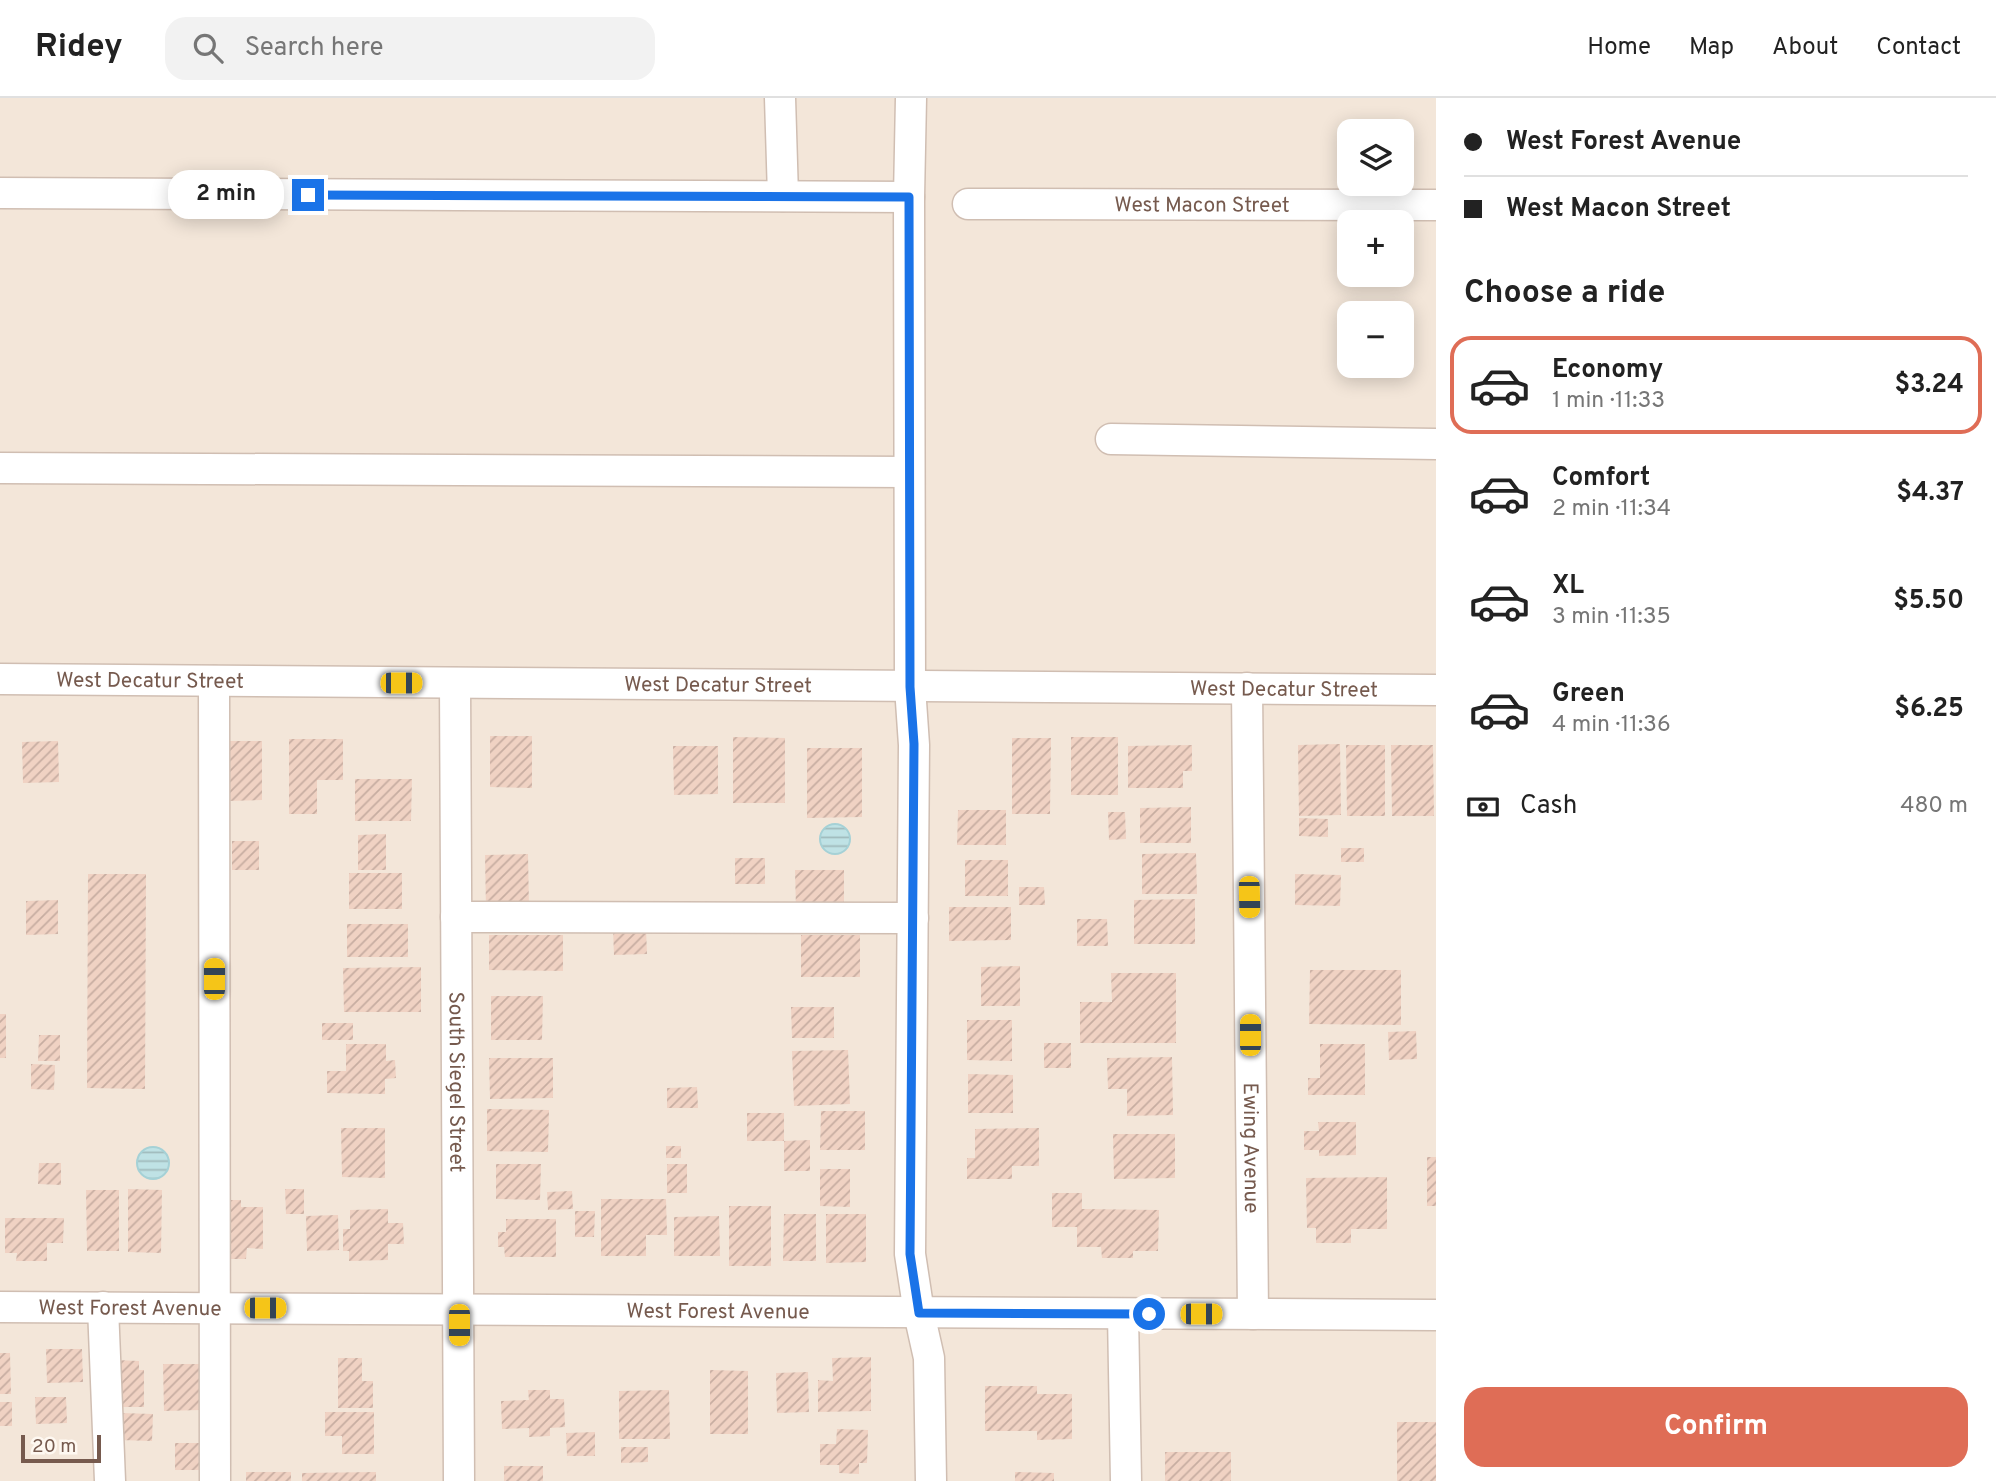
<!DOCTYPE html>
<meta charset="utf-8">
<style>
:root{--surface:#fff;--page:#f2f2f2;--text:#222;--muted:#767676;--line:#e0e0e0;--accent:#df6d56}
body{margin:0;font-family:Overpass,sans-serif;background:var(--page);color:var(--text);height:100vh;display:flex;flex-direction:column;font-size:26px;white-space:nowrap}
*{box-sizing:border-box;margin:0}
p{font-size:23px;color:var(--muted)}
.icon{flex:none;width:38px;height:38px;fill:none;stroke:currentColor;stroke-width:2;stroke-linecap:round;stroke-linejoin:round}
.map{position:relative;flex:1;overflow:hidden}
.details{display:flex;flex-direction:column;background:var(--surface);width:560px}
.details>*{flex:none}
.top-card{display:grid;align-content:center;height:154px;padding:0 28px;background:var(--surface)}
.buttons{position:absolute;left:1337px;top:21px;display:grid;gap:14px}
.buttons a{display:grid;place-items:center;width:77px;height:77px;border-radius:14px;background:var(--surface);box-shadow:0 4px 18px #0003;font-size:35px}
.scale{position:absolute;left:21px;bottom:18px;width:80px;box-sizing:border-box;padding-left:7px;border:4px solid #765a4e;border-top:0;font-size:19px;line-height:24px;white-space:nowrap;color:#765a4e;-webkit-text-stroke:5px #fef8f1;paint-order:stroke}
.end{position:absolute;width:32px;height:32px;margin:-16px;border:9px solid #1a73e8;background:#fff;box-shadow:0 0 0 4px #fff}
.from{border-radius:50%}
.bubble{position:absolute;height:49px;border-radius:21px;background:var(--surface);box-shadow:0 4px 18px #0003;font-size:23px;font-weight:700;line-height:49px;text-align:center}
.car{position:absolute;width:21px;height:42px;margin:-21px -10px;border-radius:9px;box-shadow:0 0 5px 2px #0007;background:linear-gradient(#f5c518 24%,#345 0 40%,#f5c518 0 76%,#345 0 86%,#f5c518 0)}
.top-card b{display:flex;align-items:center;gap:24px;height:66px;font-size:26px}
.top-card b+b{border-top:2px solid var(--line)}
.top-card i{width:18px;height:18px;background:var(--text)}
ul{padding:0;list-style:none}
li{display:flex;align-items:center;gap:21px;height:98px;margin:0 14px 10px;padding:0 14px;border:4px solid transparent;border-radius:21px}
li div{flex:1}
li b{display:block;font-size:26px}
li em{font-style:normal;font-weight:700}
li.current{border-color:var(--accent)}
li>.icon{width:63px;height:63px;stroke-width:1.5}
h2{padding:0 28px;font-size:32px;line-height:84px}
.pay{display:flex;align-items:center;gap:18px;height:77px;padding:0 28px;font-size:26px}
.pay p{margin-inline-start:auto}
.primary-button{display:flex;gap:14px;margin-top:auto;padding:14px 28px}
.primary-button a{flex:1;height:80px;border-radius:21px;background:var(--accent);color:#fff;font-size:28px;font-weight:700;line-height:80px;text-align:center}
header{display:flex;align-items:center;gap:42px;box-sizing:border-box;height:98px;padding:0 35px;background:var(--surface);border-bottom:2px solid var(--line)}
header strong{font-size:33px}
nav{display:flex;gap:38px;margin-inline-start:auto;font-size:24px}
.search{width:490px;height:63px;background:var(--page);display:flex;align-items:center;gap:18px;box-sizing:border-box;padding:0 24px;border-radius:21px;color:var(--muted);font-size:26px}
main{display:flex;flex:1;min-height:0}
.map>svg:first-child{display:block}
.residential{fill:#f3e6d9;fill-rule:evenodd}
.water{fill:url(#water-rules);stroke:#a5d1d6;stroke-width:2}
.building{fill:url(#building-hatch)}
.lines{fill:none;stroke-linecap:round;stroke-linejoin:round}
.minor-casing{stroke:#d0beb2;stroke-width:33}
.minor{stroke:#fff;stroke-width:30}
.route{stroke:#1a73e8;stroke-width:9}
.labels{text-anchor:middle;stroke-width:6;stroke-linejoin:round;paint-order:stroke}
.street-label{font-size:21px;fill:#765a4e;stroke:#fef8f1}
</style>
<header>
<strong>Ridey</strong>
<div class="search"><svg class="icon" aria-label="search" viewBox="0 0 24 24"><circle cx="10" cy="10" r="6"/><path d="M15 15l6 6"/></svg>Search here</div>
<nav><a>Home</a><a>Map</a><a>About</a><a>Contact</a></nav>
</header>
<main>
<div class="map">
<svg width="1436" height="1383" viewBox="0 0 1436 1383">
<defs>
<pattern id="water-rules" width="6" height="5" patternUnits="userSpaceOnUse" patternTransform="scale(1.75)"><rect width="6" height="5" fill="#bfe2e5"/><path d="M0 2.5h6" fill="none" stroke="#a0babc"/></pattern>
<pattern id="building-hatch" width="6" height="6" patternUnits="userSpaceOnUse" patternTransform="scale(1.75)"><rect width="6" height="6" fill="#f0d2c3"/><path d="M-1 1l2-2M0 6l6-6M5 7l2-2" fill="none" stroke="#c7ada1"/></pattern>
</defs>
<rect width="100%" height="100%" fill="#fcf4ea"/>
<path class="residential" d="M0,0H1436V1383H0ZM1349,33H1402V86H1349ZM1349,124H1402V177H1349ZM1349,215H1402V268H1349Z"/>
<g class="water">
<circle cx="835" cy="741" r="15"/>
<circle cx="153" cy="1065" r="16"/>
</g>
<g class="building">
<path d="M490,638H532V690L490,689Z"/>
<path d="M733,639L785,640V705H733Z"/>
<rect x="1071" y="639" width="47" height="58"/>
<path d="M1012,640H1051L1050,716H1012Z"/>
<path d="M289,641H343V682H317V716H289Z"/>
<path d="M58,643L59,684L23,685L22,644Z"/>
<path d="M226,643H262V702L226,703Z"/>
<path d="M1340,646L1341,717L1299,718L1298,647Z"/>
<path d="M1192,647V673H1183V690H1128V648Z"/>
<path d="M1346,647H1385V718H1347Z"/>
<path d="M1391,647H1433L1434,718H1392Z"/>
<path d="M673,648H718V696L674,697Z"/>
<path d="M807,650H862V719L807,720Z"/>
<path d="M355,681H412L411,723H355Z"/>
<path d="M1191,709V745H1140V710Z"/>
<path d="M958,712H1006V747H957Z"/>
<path d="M1108,714H1125L1126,741L1109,742Z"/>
<path d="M1299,720L1328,721V739L1299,738Z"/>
<path d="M386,736V772H358V737Z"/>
<rect x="232" y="743" width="27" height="29"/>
<rect x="1341" y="750" width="23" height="14"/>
<path d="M1196,755L1197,796H1142V756Z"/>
<path d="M528,756L529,811H486L485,757Z"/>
<rect x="735" y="760" width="30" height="26"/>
<rect x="965" y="762" width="43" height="36"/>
<path d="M795,772H844V811H796Z"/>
<rect x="349" y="775" width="53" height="36"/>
<path d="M88,776H146L145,991L87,990Z"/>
<path d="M1295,776L1341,777L1340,808L1295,807Z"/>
<path d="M1019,789H1044L1045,807H1019Z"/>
<path d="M1195,801V846H1134V802Z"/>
<path d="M58,802V836L26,837V803Z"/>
<path d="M949,809H1011V842L949,843Z"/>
<path d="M1077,821H1107L1108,848H1077Z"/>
<rect x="347" y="826" width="61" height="33"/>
<path d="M613,831H646L647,856L614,857Z"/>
<path d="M489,837H563V873L489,872Z"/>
<rect x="801" y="837" width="59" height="42"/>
<path d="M1020,868V908H981V869Z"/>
<path d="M421,869V914H344L343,870Z"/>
<path d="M1310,872H1401V927L1309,926Z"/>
<path d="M1111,875H1176V945H1080V904H1112Z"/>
<path d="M491,898H543L542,942H491Z"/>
<path d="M791,909H834V940H792Z"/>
<rect x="0" y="916" width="6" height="44"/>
<path d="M967,922H1012V963L967,962Z"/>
<rect x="322" y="925" width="31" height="17"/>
<path d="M1416,933L1417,961L1389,962L1388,934Z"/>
<path d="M39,937H60V963H38Z"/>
<rect x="1044" y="945" width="27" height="25"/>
<path d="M346,946H386V963L395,962L396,980L385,981V996L327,995V973H346Z"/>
<path d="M1320,946H1365V997H1308V980H1320Z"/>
<path d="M848,952L850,1006L794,1008L792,953Z"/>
<path d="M1172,959L1173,1017L1127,1018V991H1108L1107,960Z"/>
<path d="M489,960H553V1000L490,1001Z"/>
<path d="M31,966L55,967L54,992L31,991Z"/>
<path d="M968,976L1013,977V1015H968Z"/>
<path d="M697,989L698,1010H667V990Z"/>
<path d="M487,1011L549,1012L548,1054L487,1053Z"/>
<path d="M821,1013H865V1052H820Z"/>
<rect x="747" y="1015" width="37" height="28"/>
<path d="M1318,1024H1356V1057L1319,1058V1052H1304V1033H1319Z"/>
<path d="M341,1030H385V1080L342,1079Z"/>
<path d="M1039,1030V1068H1012V1081H967V1060H975V1031Z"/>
<path d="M1113,1036H1175V1080L1114,1081Z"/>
<path d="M810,1042V1073H784V1043Z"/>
<rect x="666" y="1048" width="15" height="12"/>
<rect x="1427" y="1059" width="9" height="49"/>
<path d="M39,1065H61V1087L38,1086Z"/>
<path d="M496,1066H541L540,1102L496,1101Z"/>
<rect x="667" y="1066" width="20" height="29"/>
<path d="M820,1071H850V1109L820,1108Z"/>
<path d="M1387,1079V1131H1351V1145H1316V1130H1307L1306,1080Z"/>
<path d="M128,1091L162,1092L161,1155L128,1154Z"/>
<path d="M285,1091H304V1116H286Z"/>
<path d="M86,1092H119V1153H87Z"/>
<path d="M572,1093L573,1111L548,1112L547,1094Z"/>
<path d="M1052,1095H1082V1111L1159,1112L1158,1153H1133V1160H1102L1101,1149H1077V1129H1052Z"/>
<path d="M601,1101H666L667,1137H646V1158H601Z"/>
<path d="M220,1102H241V1109H263V1151L247,1150L246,1161H226Z"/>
<rect x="729" y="1108" width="42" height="60"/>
<path d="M388,1111V1125H403L404,1146H388V1162L349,1163V1153H343V1131H350V1112Z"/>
<path d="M575,1113H595L594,1139H575Z"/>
<path d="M784,1116H816V1163H783Z"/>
<path d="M826,1116H866V1164L826,1165Z"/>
<path d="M338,1117L339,1152L307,1153L306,1118Z"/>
<path d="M719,1118L720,1158H674V1119Z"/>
<path d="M5,1120H64L63,1145H47V1163H16L17,1155H5Z"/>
<path d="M506,1121H556V1159H505L504,1149H498V1134H506Z"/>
<path d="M46,1251H82L83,1284L47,1285Z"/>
<path d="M0,1255H10L11,1296H0Z"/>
<path d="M871,1259V1313L818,1314V1282L833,1283L832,1260Z"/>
<path d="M338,1260H362V1283H373V1310H338Z"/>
<path d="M116,1262L139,1263V1272H144V1309H107Z"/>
<path d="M163,1266H199L200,1312L164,1313Z"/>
<path d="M710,1272L748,1273V1336H710Z"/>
<path d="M808,1274L809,1314L777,1315L776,1275Z"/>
<path d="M985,1288H1037V1296H1072V1341L1037,1342V1333H985Z"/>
<path d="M528,1292H550V1301H564L565,1329L550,1330V1338L529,1339V1330L502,1331L501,1303L529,1302Z"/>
<path d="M669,1292L670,1341H619V1293Z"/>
<path d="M35,1299H66L67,1325L36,1326Z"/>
<rect x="0" y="1304" width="12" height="24"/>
<path d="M325,1314H374V1356H342V1338H325Z"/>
<path d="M121,1315L153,1316L152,1343L120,1342Z"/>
<rect x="1397" y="1324" width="39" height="59"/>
<path d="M837,1331L868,1332L867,1365H859V1376L839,1375V1367H820V1346H836Z"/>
<path d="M595,1334V1358H567L566,1335Z"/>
<path d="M175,1345H202L203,1372H175Z"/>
<path d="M621,1349H648V1364L621,1365Z"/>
<rect x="1165" y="1354" width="66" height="29"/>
<rect x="504" y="1368" width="39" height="15"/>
<rect x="246" y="1374" width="45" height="9"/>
<path d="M376,1374V1383H302V1375Z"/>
<path d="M1015,1374L1054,1375V1383H1015Z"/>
</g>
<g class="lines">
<defs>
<g id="minor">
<path d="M780,0L783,98"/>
<path d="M911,0L909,99L910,589L914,647L910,1156L919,1215L929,1260L931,1383"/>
<path d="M0,95L909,99"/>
<path id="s1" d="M968,106L1436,107"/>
<path d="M1111,341L1436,346"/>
<path d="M0,370L909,374"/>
<path id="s2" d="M0,581L1436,592"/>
<path d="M214,583L215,1383"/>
<path id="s3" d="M455,585L459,1383"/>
<path id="s4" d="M1247,590L1253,1216"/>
<path d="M456,819L913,820"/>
<path id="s5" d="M0,1209L1436,1217"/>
<path d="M103,1209L110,1383"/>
<path d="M1123,1216L1126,1383"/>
</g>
</defs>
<use href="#minor" class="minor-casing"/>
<use href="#minor" class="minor"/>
</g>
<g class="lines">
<path class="route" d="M308,97L909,99L910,589L914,646L910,1156L919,1215L1149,1216"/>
</g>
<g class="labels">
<g class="street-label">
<text dy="7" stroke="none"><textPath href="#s1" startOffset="234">West Macon Street</textPath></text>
<text dy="7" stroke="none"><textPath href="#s2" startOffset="150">West Decatur Street</textPath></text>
<text dy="7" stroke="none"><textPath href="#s2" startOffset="718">West Decatur Street</textPath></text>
<text dy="7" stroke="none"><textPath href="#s2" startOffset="1284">West Decatur Street</textPath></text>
<text dy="7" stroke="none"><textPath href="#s3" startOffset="399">South Siegel Street</textPath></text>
<text dy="7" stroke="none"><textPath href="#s4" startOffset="460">Ewing Avenue</textPath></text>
<text dy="7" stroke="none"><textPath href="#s5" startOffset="130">West Forest Avenue</textPath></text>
<text dy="7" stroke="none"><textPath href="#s5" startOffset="718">West Forest Avenue</textPath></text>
</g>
</g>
</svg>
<div class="buttons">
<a><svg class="icon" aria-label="layers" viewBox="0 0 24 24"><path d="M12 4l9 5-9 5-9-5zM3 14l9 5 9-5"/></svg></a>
<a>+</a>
<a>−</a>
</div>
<div class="scale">20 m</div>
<i class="end from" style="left:1149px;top:1216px"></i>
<i class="end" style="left:308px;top:97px"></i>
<div class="bubble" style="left:168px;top:72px;width:116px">2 min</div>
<i class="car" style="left:401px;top:585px;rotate:90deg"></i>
<i class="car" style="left:1249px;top:799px;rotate:179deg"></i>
<i class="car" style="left:214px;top:881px;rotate:0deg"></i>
<i class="car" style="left:1250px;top:937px;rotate:0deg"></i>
<i class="car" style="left:265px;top:1210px;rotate:90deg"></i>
<i class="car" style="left:1201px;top:1216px;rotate:90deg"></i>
<i class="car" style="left:459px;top:1227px;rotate:180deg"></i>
</div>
<section class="details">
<div class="top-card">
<b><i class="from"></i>West Forest Avenue</b>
<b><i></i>West Macon Street</b>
</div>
<h2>Choose a ride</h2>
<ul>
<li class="current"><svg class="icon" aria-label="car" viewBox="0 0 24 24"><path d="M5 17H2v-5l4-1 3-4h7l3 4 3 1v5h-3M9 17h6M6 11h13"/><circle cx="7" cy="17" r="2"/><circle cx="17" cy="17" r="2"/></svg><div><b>Economy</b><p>1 min · 11:33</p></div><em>$3.24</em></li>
<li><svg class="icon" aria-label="car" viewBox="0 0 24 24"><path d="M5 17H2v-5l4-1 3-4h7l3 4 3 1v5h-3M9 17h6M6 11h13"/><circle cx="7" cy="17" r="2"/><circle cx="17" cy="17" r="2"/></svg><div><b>Comfort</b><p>2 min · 11:34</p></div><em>$4.37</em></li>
<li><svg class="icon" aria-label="car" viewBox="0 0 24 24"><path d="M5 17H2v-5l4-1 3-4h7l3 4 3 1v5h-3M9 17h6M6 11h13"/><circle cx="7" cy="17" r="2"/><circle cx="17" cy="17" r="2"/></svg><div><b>XL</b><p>3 min · 11:35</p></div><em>$5.50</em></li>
<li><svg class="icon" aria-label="car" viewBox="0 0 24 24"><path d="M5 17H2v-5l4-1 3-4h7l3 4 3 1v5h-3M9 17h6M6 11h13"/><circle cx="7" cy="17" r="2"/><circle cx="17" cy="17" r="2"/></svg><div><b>Green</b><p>4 min · 11:36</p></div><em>$6.25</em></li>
</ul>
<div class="pay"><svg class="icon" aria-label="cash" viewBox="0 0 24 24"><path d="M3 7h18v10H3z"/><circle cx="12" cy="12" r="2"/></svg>Cash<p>480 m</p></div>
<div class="primary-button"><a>Confirm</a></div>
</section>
</main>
